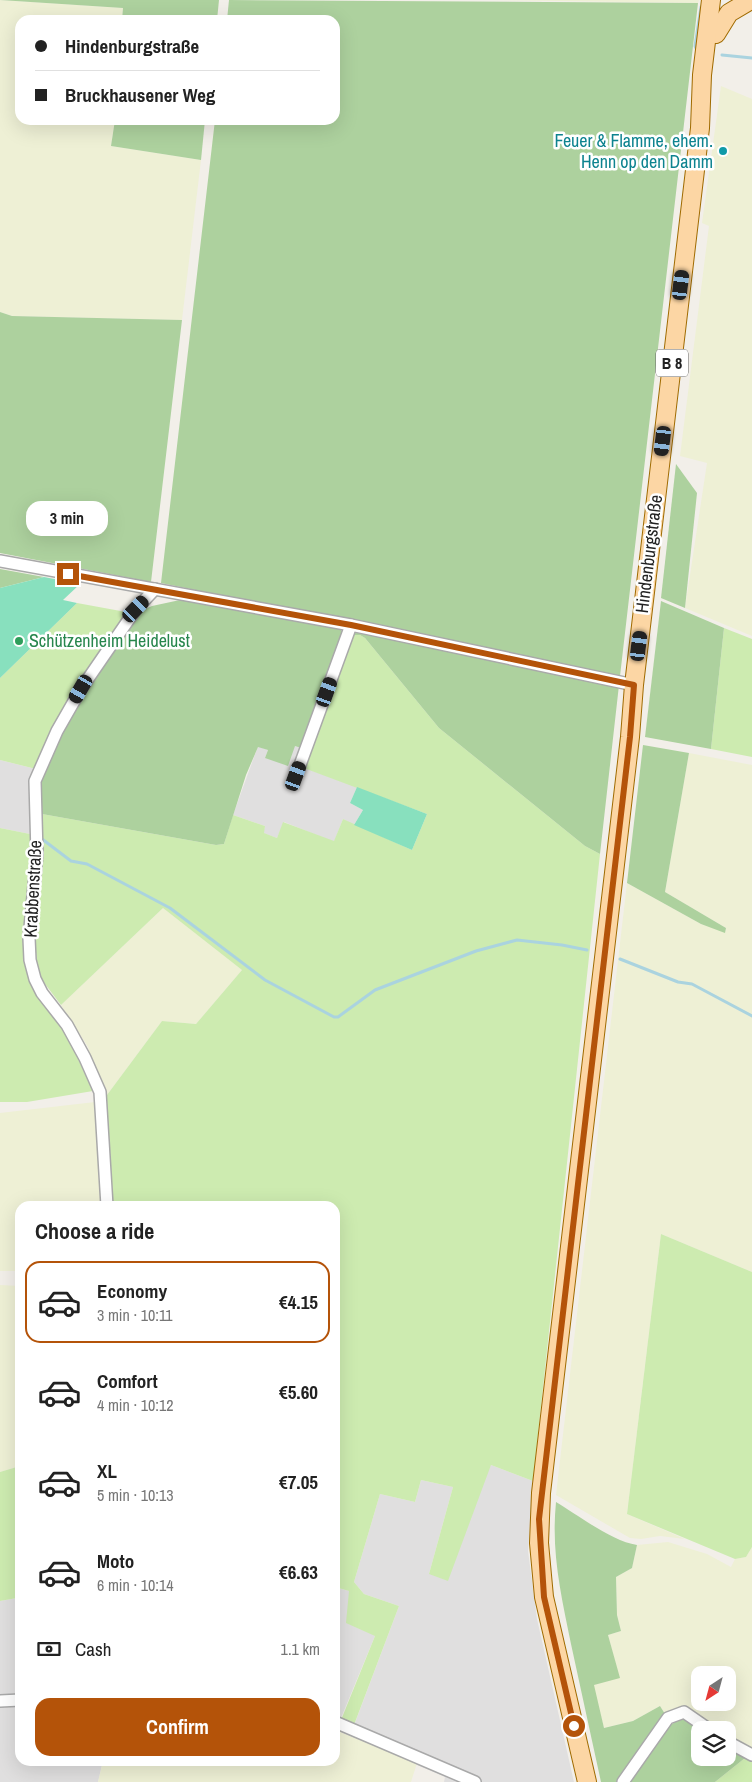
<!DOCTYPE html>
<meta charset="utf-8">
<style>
:root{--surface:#fff;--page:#f2f2f2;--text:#222;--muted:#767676;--line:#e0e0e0;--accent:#b45309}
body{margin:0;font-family:"Archivo Narrow",sans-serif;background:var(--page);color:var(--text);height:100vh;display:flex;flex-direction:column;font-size:19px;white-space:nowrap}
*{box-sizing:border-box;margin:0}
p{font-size:16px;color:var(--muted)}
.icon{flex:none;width:28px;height:28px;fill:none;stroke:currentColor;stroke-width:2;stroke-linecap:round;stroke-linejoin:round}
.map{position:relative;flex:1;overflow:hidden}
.details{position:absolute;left:15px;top:1201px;width:325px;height:565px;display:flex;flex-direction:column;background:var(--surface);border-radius:15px;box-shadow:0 5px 20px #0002}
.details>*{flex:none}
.banner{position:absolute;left:15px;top:15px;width:325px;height:110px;border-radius:15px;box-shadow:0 5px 20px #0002;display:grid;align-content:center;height:110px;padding:0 20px;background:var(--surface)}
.needle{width:32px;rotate:216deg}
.buttons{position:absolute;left:691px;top:1666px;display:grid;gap:10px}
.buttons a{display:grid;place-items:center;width:45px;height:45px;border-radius:10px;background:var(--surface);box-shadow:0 5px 20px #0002;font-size:25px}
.end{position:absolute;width:22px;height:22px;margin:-11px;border:6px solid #b45309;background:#fff;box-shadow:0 0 0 2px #fff}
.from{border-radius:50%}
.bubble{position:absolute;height:35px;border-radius:15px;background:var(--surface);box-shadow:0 5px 20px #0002;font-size:16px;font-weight:800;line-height:35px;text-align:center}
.car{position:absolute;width:15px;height:30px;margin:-15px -8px;border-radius:6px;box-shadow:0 0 4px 1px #0007;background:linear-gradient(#222 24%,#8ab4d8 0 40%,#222 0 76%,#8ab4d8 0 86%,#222 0)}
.banner b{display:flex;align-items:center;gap:18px;height:48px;font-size:19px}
.banner b+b{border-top:1px solid var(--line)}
.banner i{width:12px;height:12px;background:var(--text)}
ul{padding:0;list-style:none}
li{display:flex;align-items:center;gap:15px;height:82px;margin:0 10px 8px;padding:0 10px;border:2px solid transparent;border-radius:15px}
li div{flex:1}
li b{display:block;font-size:19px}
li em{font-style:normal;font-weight:800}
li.on{border-color:var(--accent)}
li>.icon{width:45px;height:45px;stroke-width:1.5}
h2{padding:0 20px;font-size:22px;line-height:60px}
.pay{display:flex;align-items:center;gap:12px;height:55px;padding:0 20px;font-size:19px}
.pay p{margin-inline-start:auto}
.action{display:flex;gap:10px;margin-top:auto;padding:10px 20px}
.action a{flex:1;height:58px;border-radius:15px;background:var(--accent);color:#fff;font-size:20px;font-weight:800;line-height:58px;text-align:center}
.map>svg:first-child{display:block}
.residential{fill:#e0dfdf}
.farmland{fill:#eef0d5;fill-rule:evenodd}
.grass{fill:#cdebb0}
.forest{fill:#add19e}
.pitch{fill:#88e0be}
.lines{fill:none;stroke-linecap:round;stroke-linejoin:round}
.stream{stroke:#aad3df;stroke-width:3}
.minor-casing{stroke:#a9a9a9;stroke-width:14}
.primary-casing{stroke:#a06b00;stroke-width:20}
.minor{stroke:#fff;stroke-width:11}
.primary{stroke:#fcd6a4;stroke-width:18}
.route{stroke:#b45309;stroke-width:6}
.culture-dot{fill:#0f9aa8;stroke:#fff;stroke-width:2}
.leisure-dot{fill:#2e9e5b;stroke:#fff;stroke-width:2}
.labels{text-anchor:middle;stroke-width:5;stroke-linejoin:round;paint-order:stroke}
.shield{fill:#fff;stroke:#646464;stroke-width:1}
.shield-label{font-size:16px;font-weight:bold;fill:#222}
.culture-label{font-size:18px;fill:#0d838f;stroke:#fff;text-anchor:end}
.street-label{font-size:18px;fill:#222;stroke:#fff}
.leisure-label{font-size:18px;fill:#27864d;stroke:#fff;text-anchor:start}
</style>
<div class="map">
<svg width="752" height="1782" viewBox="0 0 752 1782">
<rect width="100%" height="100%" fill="#f2efe9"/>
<g class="residential">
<path d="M258,746L268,750L265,758L295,746L308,750L302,767L357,787L350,803L363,810L354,825L343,819L334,842L284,822L277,838L263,833L265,826L233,815Z"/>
<path d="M0,760L36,769L30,834L0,828Z"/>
<path d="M491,1465L533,1481L528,1551L537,1619L574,1782H444L445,1777L350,1736L399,1606L364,1594L354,1582L380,1494L415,1502L421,1480L453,1487L429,1574Z"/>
<path d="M335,1587L349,1591L375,1636L336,1730Z"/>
<path d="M17,1598L20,1638V1761H103L98,1782H0V1601Z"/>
</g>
<g class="farmland">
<path d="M0,0L123,8L122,20H20V120H115L111,146L201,160L182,320L12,316L0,312Z"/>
<path d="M493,0H699L698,3Z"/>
<path d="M721,86L752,99V636L685,608L707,463L680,456L709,226L702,223Z"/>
<path d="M689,753L752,765V1272L661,1234L627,1514L685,1539L660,1536L641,1539L630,1538L556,1495L627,883L701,924L725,932L726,928L665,892Z"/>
<path d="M163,908L242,970L196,1024L162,1021L104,1099L88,1047L61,1005Z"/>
<path d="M95,1102L103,1206H20V1271H0V1113Z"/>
<path d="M0,1285L20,1286V1466L0,1472Z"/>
<path d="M668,1542L707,1554L731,1567L735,1559L746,1557L752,1547V1753L728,1737V1730H718L690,1709L680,1708L665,1714L660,1706L633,1721L604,1728L593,1685L619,1677L608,1635L621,1631L617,1615L616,1577L632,1568L637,1545ZM700,1675H728V1702H700Z"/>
<path d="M335,1730L417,1763L411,1782H98L103,1761H335Z"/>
</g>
<g class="grass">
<path d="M77,603L126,612L78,687L36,769L0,760V678Z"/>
<path d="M724,628L752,639V757L711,749Z"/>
<path d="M353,635H360L365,638L439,728L585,846L600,854L533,1481L491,1465L448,1581L429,1574L453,1487L421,1480L415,1502L380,1494L354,1582L364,1594L399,1606L354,1725L341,1720L375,1636L346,1623L349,1591L335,1587V1504L340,1491L335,1490V1206H112L104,1099L162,1021L196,1024L242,970L163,908L61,1005L39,976L34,937L42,814L216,845L224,844L233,815L265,826L264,833L277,838L283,822L334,841L343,819L412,850L427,814L301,767Z"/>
<path d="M0,828L30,834L34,841L23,942L28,973L44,1003L65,1031L93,1091L27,1102H0Z"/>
<path d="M661,1234L752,1272V1547L746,1557L735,1559L627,1514Z"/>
<path d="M20,1466V1638L17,1598L0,1601V1472Z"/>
<path d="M745,1758L752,1760V1782H715Z"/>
</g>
<g class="forest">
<path d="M0,0H219L217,20H122L123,8Z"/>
<path d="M229,0L698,3L620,676L161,583L215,120H335V20H227Z"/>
<path d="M115,120H205L201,160L111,146Z"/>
<path d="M0,312L12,316L182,320L151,582L0,553Z"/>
<path d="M676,464L697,493L685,608L661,598Z"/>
<path d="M0,569L44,577L0,588Z"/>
<path d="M180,600H199L337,624L345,636L304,749L295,746L288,766L265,758L268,750L258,747L246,775L224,844L216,845L42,814L37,793L48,762L66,726L92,681L108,661L129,625L141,611L152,606Z"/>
<path d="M661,601L724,628L711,749L645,737Z"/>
<path d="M354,629L619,685L600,854L585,846L439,728L365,638L360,635H353Z"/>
<path d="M643,745L689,753L665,892L726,928L725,933L701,924L627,883Z"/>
<path d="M556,1502C578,1515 611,1541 637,1545L632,1568L616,1577L617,1615L621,1631L608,1635L620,1678L594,1685L604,1728L633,1721L660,1706L665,1714L616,1782H601C591,1736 581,1690 571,1644C561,1594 551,1553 556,1502Z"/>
<path d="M680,1719H687L703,1730H700V1758H728V1746L745,1758L715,1782H630L669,1726Z"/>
</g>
<g class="pitch">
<path d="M44,577L80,584L63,600L77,603L0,678V588Z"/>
<path d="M357,787L427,814L412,850L354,825L363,810L350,803Z"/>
</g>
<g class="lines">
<g class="stream">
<path d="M698,52L695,46L701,7"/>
<path d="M722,55L752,58"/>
<path d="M42,839L71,861L87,864L170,908L265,980L334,1017H338L375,990L476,951L517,940L562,945L587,950"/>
<path d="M620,959L678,982L692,984L752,1016"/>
</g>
<defs>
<g id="minor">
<path d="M0,561L351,625L634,685"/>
<path d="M296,776L351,625"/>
<path d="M107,1206L100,1092L85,1058L67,1025L42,993L35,979L30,960L29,938L37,854L35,781L57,731L81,689L136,609L155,589"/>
<path d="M0,1701L20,1700"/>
<path d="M335,1722L475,1782"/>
<path d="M728,1742L752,1755"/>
<path d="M623,1782L668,1718L684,1712L710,1730"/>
</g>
<g id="primary">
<path d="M716,34L729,13L751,0"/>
<path d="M587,1782L544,1597L539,1543L541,1493L630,737L634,685L700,128L702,75L711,0"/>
</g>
</defs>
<use href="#minor" class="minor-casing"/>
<use href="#primary" class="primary-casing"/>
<use href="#minor" class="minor"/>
<use href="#primary" class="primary"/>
</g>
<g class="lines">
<path class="route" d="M68,574L351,625L634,685L630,737L539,1519L544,1597L574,1726"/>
</g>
<circle class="culture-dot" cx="723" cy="151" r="5"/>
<circle class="leisure-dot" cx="19" cy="641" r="5"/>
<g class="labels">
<rect class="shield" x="656" y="349.5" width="32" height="27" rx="4"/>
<g class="shield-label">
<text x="672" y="369">B 8</text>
</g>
<g class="culture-label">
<text x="713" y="147">Feuer &amp; Flamme, ehem.<tspan x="713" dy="21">Henn op den Damm</tspan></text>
</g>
<g class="street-label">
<text transform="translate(649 554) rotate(-83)" y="6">Hindenburgstraße</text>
<text transform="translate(33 889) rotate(-87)" y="6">Krabbenstraße</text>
</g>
<g class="leisure-label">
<text x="29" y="647">Schützenheim Heidelust</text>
</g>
</g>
</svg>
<div class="buttons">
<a><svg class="needle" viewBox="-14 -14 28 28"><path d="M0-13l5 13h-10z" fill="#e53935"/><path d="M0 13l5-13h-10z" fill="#767676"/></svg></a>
<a><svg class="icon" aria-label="layers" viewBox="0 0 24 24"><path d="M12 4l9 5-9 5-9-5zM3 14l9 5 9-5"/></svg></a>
</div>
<i class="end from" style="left:574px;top:1726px"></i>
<i class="end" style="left:68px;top:574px"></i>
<div class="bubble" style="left:26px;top:501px;width:82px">3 min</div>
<i class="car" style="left:681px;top:285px;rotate:7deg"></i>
<i class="car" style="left:663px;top:441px;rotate:187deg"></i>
<i class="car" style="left:136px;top:609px;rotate:44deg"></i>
<i class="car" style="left:639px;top:646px;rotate:7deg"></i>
<i class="car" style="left:81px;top:689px;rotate:210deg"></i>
<i class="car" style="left:327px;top:692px;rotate:20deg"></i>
<i class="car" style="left:296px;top:776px;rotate:20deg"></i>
<div class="banner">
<b><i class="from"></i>Hindenburgstraße</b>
<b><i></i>Bruckhausener Weg</b>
</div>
<section class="details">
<h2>Choose a ride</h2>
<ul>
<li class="on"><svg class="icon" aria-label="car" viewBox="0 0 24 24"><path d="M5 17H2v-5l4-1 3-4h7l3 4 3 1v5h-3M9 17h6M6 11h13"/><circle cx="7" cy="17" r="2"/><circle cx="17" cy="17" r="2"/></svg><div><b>Economy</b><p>3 min · 10:11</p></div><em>€4.15</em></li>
<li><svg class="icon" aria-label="car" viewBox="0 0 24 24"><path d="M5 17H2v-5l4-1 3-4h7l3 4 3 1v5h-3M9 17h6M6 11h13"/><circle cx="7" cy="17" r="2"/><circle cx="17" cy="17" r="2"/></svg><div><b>Comfort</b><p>4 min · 10:12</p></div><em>€5.60</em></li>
<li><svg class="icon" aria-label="car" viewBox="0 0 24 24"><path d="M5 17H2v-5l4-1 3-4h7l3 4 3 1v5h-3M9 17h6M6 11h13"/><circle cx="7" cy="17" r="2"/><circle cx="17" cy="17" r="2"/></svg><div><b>XL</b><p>5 min · 10:13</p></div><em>€7.05</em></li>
<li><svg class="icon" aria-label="car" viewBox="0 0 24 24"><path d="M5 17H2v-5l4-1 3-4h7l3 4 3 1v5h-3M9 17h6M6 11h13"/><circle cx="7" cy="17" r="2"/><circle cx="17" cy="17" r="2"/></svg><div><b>Moto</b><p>6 min · 10:14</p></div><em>€6.63</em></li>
</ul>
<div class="pay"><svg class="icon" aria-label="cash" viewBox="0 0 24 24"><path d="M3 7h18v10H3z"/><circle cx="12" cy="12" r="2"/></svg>Cash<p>1.1 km</p></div>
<div class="action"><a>Confirm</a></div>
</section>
</div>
